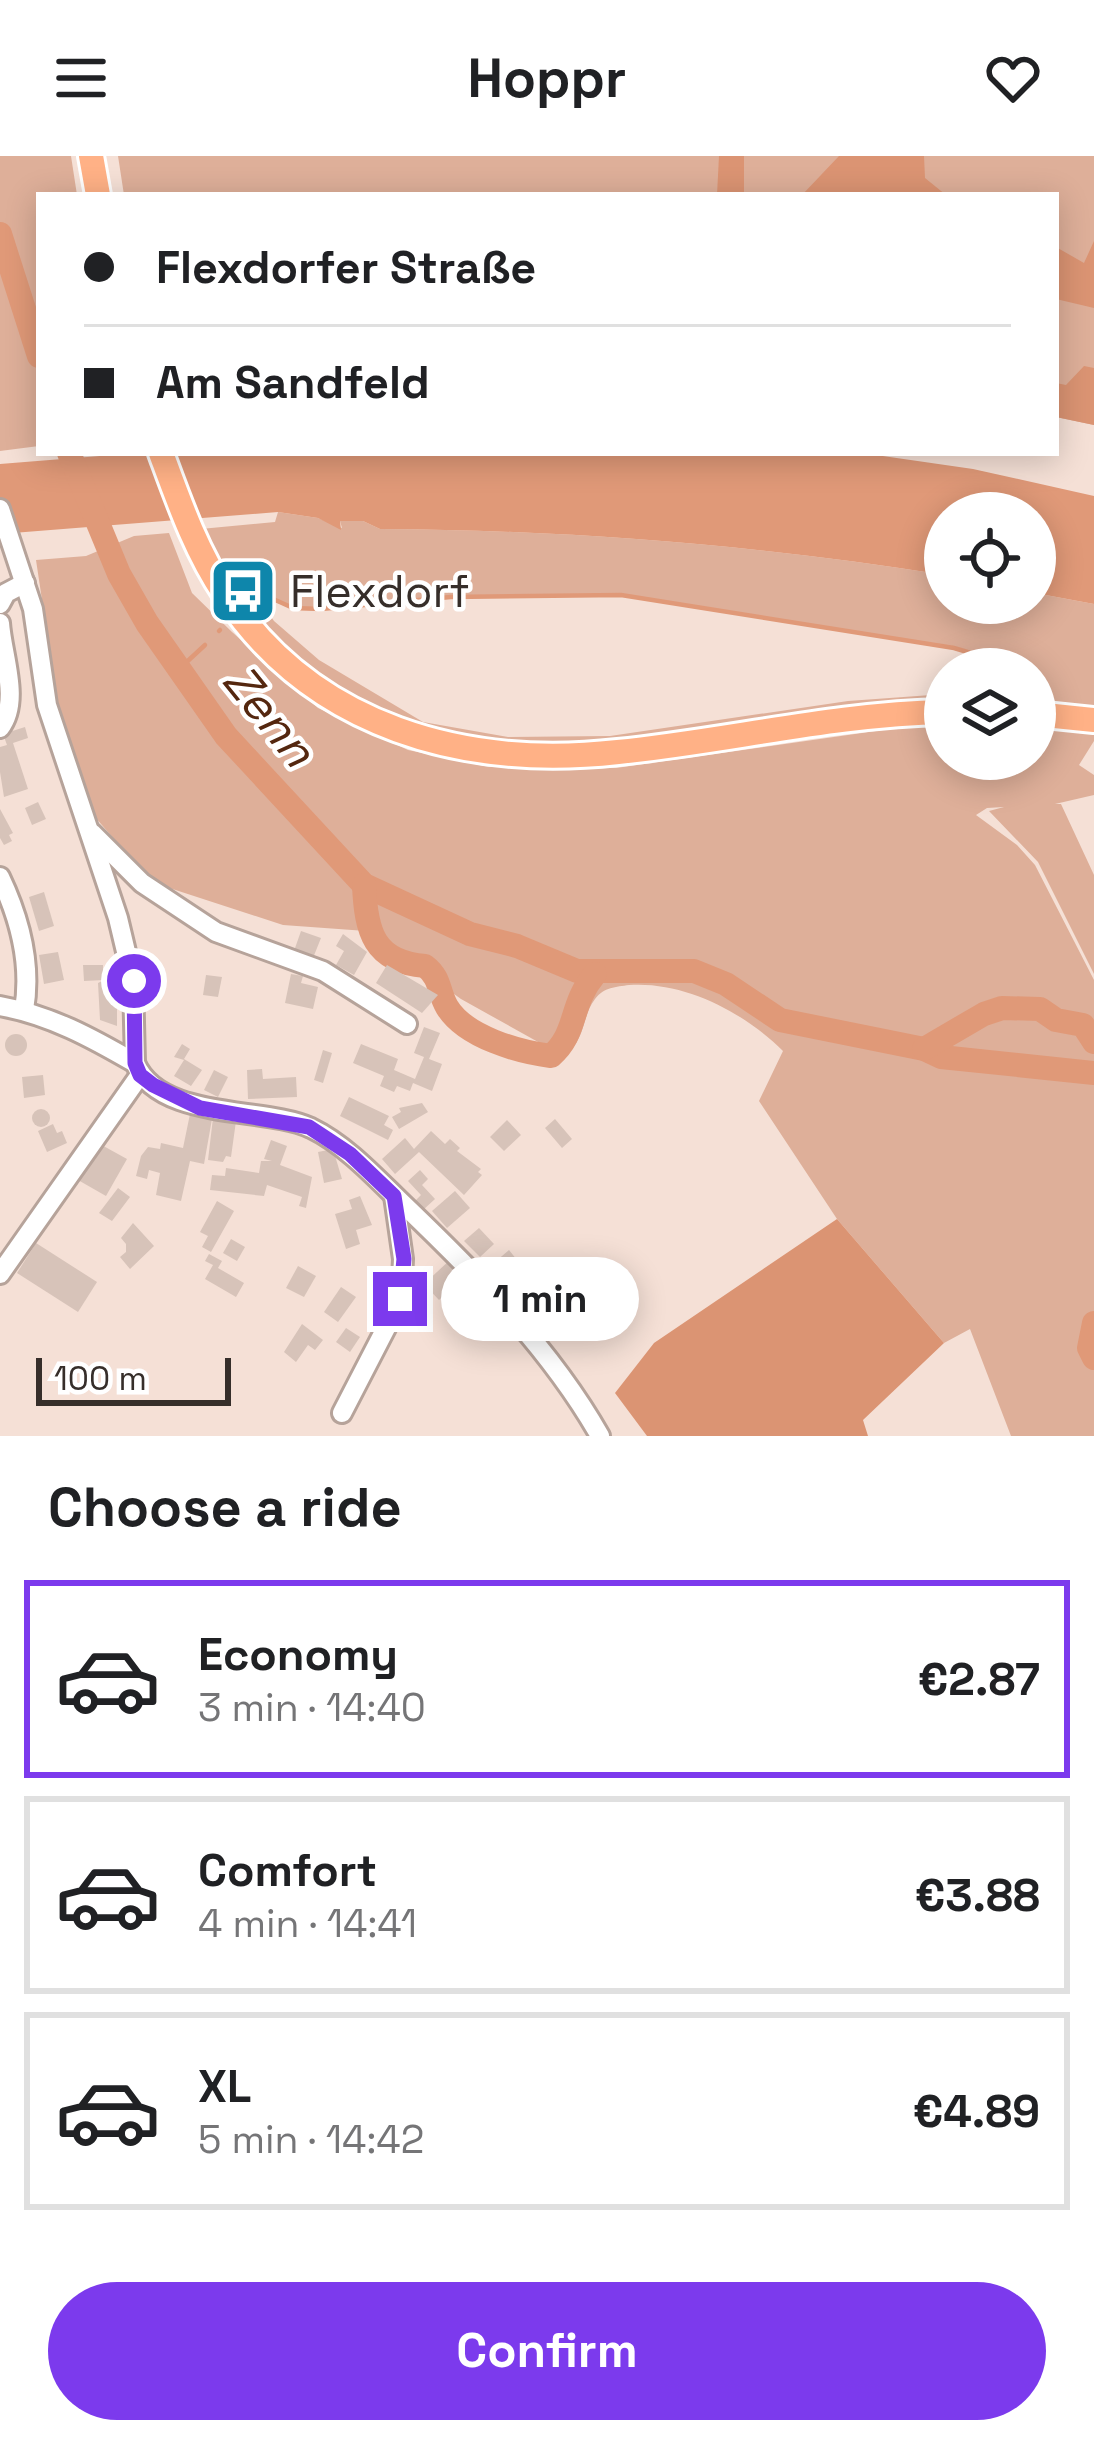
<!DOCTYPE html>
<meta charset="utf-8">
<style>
:root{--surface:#fff;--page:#f6f6f6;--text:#202124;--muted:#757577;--line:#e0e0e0;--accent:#7c3aed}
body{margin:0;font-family:"Space Grotesk",sans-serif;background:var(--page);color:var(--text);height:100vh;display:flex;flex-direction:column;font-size:45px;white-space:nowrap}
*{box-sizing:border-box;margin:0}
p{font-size:39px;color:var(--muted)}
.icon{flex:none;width:66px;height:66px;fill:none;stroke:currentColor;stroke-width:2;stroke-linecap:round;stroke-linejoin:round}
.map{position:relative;height:1280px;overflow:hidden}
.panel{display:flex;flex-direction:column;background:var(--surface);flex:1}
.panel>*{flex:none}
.top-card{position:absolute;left:36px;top:36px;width:1023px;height:264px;border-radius:0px;box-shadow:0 6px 30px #0003;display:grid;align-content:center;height:264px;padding:0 48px;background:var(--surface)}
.tools{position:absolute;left:924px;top:336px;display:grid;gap:24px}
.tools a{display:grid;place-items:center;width:132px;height:132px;border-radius:50%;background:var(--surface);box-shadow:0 6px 30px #0003;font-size:60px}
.scale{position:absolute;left:36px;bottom:30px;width:195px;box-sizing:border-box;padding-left:12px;border:6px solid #362e2a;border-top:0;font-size:33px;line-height:42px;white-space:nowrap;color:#362e2a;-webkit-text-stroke:9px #fff;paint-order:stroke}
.end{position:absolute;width:54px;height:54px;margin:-27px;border:15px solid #7c3aed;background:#fff;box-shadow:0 0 0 6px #fff}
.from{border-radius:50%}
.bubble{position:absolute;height:84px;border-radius:42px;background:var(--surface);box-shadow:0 6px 30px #0003;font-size:39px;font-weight:700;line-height:84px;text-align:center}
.top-card b{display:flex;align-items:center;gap:42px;height:114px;font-size:45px}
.top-card b+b{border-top:3px solid var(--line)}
.top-card i{width:30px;height:30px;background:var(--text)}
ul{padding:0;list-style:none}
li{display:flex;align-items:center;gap:36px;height:198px;margin:0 24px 18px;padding:0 24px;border:6px solid var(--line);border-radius:0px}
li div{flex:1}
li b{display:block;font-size:45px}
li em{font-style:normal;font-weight:700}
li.active{border-color:var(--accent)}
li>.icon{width:108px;height:108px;stroke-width:1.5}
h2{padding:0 48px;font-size:54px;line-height:144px}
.primary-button{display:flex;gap:24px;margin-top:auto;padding:24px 48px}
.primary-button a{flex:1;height:138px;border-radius:72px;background:var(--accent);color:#fff;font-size:48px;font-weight:700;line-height:138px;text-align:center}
header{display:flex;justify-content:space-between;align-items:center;height:156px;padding:0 48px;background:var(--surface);font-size:54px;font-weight:700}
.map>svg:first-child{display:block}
.green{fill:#deaf99}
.forest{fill:#db9473}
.water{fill:#e09978}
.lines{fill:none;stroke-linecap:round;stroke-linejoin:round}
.stream{stroke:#e09978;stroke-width:4.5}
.river{stroke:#e09978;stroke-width:24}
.building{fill:#d7c3b9}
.minor-casing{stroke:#b6a39a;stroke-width:24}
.major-casing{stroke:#fff;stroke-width:30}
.minor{stroke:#fff;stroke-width:18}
.major{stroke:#ffb186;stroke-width:24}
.route{stroke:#7c3aed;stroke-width:15}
.labels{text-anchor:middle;stroke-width:9;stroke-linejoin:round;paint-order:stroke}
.poi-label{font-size:45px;fill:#362e2a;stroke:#fff;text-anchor:start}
.water-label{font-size:48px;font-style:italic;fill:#54270f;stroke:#fff}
</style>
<header><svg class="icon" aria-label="menu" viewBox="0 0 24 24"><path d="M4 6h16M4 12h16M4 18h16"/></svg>Hoppr<svg class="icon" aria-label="heart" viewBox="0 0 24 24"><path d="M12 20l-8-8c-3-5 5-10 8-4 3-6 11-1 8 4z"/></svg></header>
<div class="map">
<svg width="1094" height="1280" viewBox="0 0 1094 1280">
<rect width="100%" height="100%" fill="#f5e0d6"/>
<g class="green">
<path d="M0,0H71L77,39H39V290L0,295Z"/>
<path d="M118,0H1094V269L1056,261V39H124Z"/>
<path d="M278,356L318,362L342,372L340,365H363L380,373C570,374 758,389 945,419V447H1035V437L1094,448V564L1035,558V513H984V501L954,492L621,439L451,441L321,453L293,452L271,445L264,451L274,465L319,504L423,566L508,581L610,580L848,545L945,538V556L674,589L462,593L311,530L190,374L275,366Z"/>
<path d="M169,377L192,437L232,476L318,552L408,594L489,611L616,612L911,570L945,569V603H1035V569L1094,576V585L1079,609L1094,619V639L1055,648H1061L1094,719V818L1038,706L989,655L1004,651L987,652L976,659L1017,689L1035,709L1094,824V1280H1011L970,1173L944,1187L837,1063L759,945L783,895C745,857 685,825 629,829C616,831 604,831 595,843C581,862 588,878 565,901L461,843L366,775L283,769L151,726L95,661L59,557L36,404L86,400L134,380Z"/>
</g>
<g class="forest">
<path d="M719,0H744V39H717Z"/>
<path d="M839,0H924L925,22L946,39H802Z"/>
<path d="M1094,85V152L1056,143V91L1084,107Z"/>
<path d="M1084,210L1094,212V269L1056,261V227L1066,229Z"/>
<path d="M837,1063L944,1187L863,1264L868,1280H647L615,1237L654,1187Z"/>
</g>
<path class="water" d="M137,297H862L973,313L1094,340V448L1035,437V357H945V419C758,389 570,374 380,373L363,365H340L341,374L318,362L278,356L0,378V308Z"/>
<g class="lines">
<g class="stream">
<path d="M260,437L293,452L321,453L451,441L621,439L954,492L984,501L982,513"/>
<path d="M219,475L220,474"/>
<path d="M178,514L205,489"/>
</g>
<g class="river">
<path d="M0,78L39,200"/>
<path d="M69,297L119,418L147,467L226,580L364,729L470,778L517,790L577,815H694L726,828L780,864L924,893L941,901L1094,917"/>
<path d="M364,729C366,776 374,806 425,810C441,822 438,836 447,851C465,881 519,896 551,900C578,877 569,849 595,818"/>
<path d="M924,893L984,858L1002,852L1040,853L1056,864L1083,869L1094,886"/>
<path d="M1094,1167L1089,1192L1094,1202"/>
</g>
</g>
<g class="building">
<path d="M25,571L28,582L13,587L28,633L4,641L0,616V591L7,589L3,578Z"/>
<path d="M38,646L46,663L32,669L25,652Z"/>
<path d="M0,653L13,677L9,679L12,685L4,689L0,682Z"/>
<path d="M44,736L54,770L39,775L29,741Z"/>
<path d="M301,775L321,782L313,802L294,795Z"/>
<path d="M343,778L367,796L354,819L336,809L344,795L336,790Z"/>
<path d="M58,796L64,824L44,828L39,799Z"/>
<path d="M157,805L160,829L147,830L144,806Z"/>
<path d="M83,809H103V818L117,817V870L100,864L98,827L104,824L84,825Z"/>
<path d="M387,809L438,839L422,857L376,827Z"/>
<path d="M291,818L303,820L301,827L318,831L313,853L285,847Z"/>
<path d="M206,819L222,821L218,841L203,839Z"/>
<path d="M424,871L440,877L429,903L442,908L432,935L413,927L410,935L397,930L394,936L380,930L384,920L353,907L361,888L398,903L394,914L415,923L424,901L414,897Z"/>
<circle cx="16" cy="889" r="11"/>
<path d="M182,888L190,893L184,903L202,914L191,930L174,920L184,904L174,901Z"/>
<path d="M323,894L332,897L323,927L314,924Z"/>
<path d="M262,913L263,923L296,921L297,941L248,943L247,914Z"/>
<path d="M214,914L228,921L218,941L204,934Z"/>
<path d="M43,919L45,939L24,942L22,921Z"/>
<path d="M349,941L389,960L384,969L393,974L388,984L340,960Z"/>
<path d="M422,947L428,956L399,973L392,961L401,956L399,952Z"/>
<circle cx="41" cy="962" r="9"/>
<path d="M190,958L212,963L204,1008L190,1005L181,1045L156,1039L160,1017L149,1014L147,1023L136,1020L141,1000L148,991L160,993L161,987L183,992Z"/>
<path d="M213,962L236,965L231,1001L226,1000L223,1006L208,1004Z"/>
<path d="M555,963L572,983L562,992L545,972Z"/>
<path d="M507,964L521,979L504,995L490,981Z"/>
<path d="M53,968L57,977L62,975L67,987L47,996L38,975Z"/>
<path d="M431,975L445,988L450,983L460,992L457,995L481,1013L478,1016L482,1019L464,1039L419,996L395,1018L382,1003L405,982L414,993Z"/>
<path d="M271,984L287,990L280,1009L312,1021L306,1052L299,1050L302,1041L267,1029L264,1040L210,1034L212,1019L225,1020L226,1012L259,1017L261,1005H272L264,1003Z"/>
<path d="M98,987L127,1003L106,1040L78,1024Z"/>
<path d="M333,993L342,1023L324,1027L318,996Z"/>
<path d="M420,1014L428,1023L422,1029L435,1043L423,1054L415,1045L421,1039L408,1025Z"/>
<path d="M118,1032L130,1041L112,1065L99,1057Z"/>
<path d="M455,1035L470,1052L447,1072L432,1055Z"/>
<path d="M360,1040L372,1069L356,1074L360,1088L346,1093L335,1058L352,1053L349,1044Z"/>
<path d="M217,1045L234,1055L211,1096L202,1091L208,1080L200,1076Z"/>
<path d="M133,1067L154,1090L130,1113L120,1101L126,1096V1088L121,1082Z"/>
<path d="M479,1072L494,1088L480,1101L464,1085Z"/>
<path d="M231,1083L245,1091L237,1105L223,1097Z"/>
<path d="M36,1087L97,1126L78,1156L17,1117Z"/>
<path d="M509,1094L517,1104L512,1109L517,1114L501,1127L488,1112Z"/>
<path d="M209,1098L222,1105L218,1112L244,1127L236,1141L205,1123L213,1109L205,1105Z"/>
<path d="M451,1103L466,1119L439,1144L424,1128Z"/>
<path d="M298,1110L316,1120L304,1141L286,1132Z"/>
<path d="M341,1131L356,1141L338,1166L324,1156Z"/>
<path d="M302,1168L323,1184L315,1194L308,1189L296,1206L284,1196Z"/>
<path d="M346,1172L360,1181L350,1196L336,1186Z"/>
</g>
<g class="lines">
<defs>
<g id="minor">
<path d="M0,353L33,453L47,549L118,762L133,825L135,907C160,965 263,950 311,972C346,989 375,1021 403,1048C476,1118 550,1192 600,1280"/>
<path d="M0,448L6,437L25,427"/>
<path d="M0,467C2,499 21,545 0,572"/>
<path d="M92,677L142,727L216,776L323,815L407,868"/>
<path d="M0,721C20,763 32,807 24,854"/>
<path d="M0,850C50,859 92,882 135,907"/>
<path d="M0,1118L140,919"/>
<path d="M342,1257L401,1143L403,1103L394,1040"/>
</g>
<g id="major">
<path d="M91,0L98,39"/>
<path d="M161,297C179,346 196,395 225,438C313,572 466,613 618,596C727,585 835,558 945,556"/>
<path d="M1035,558L1094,564"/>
</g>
</defs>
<use href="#minor" class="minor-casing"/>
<use href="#major" class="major-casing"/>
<use href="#minor" class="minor"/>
<use href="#major" class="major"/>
</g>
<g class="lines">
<path class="route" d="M134,825L135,907L140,919L153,929L200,952L309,971L350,998L394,1040L404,1103L400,1143"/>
</g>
<defs>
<symbol id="bus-square" viewBox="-11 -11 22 22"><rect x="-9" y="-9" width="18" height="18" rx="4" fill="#0e86ab" stroke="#fff"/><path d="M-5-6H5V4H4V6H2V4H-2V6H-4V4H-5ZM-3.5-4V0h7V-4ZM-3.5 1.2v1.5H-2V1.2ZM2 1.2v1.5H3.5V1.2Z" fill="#fff"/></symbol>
</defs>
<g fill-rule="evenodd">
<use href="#bus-square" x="205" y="397" width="76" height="76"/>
</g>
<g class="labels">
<g class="poi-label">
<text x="290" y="451">Flexdorf</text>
</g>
<g class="water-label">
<text transform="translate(270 559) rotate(51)" y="17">Zenn</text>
</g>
</g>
</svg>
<div class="tools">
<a><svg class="icon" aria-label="locate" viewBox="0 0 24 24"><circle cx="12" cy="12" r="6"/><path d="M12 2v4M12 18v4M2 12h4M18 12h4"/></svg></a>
<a><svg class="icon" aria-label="layers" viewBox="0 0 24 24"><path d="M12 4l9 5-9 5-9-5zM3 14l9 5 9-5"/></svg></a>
</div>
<div class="scale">100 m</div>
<i class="end from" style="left:134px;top:825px"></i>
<i class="end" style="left:400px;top:1143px"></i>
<div class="bubble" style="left:441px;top:1101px;width:198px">1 min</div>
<div class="top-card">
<b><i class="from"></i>Flexdorfer Straße</b>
<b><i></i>Am Sandfeld</b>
</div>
</div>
<section class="panel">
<h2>Choose a ride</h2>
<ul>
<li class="active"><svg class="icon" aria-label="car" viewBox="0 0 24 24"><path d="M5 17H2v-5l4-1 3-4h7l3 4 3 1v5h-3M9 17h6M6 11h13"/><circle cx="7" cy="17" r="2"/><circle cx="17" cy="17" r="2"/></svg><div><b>Economy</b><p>3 min · 14:40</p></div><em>€2.87</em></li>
<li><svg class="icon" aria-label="car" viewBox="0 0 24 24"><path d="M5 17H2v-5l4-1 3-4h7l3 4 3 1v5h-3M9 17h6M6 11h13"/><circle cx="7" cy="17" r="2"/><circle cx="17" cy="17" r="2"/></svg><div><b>Comfort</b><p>4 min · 14:41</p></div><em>€3.88</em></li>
<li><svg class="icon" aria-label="car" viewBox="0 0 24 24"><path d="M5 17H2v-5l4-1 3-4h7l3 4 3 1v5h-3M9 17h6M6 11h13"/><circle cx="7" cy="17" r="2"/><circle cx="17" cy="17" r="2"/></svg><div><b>XL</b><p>5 min · 14:42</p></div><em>€4.89</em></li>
</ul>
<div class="primary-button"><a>Confirm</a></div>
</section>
